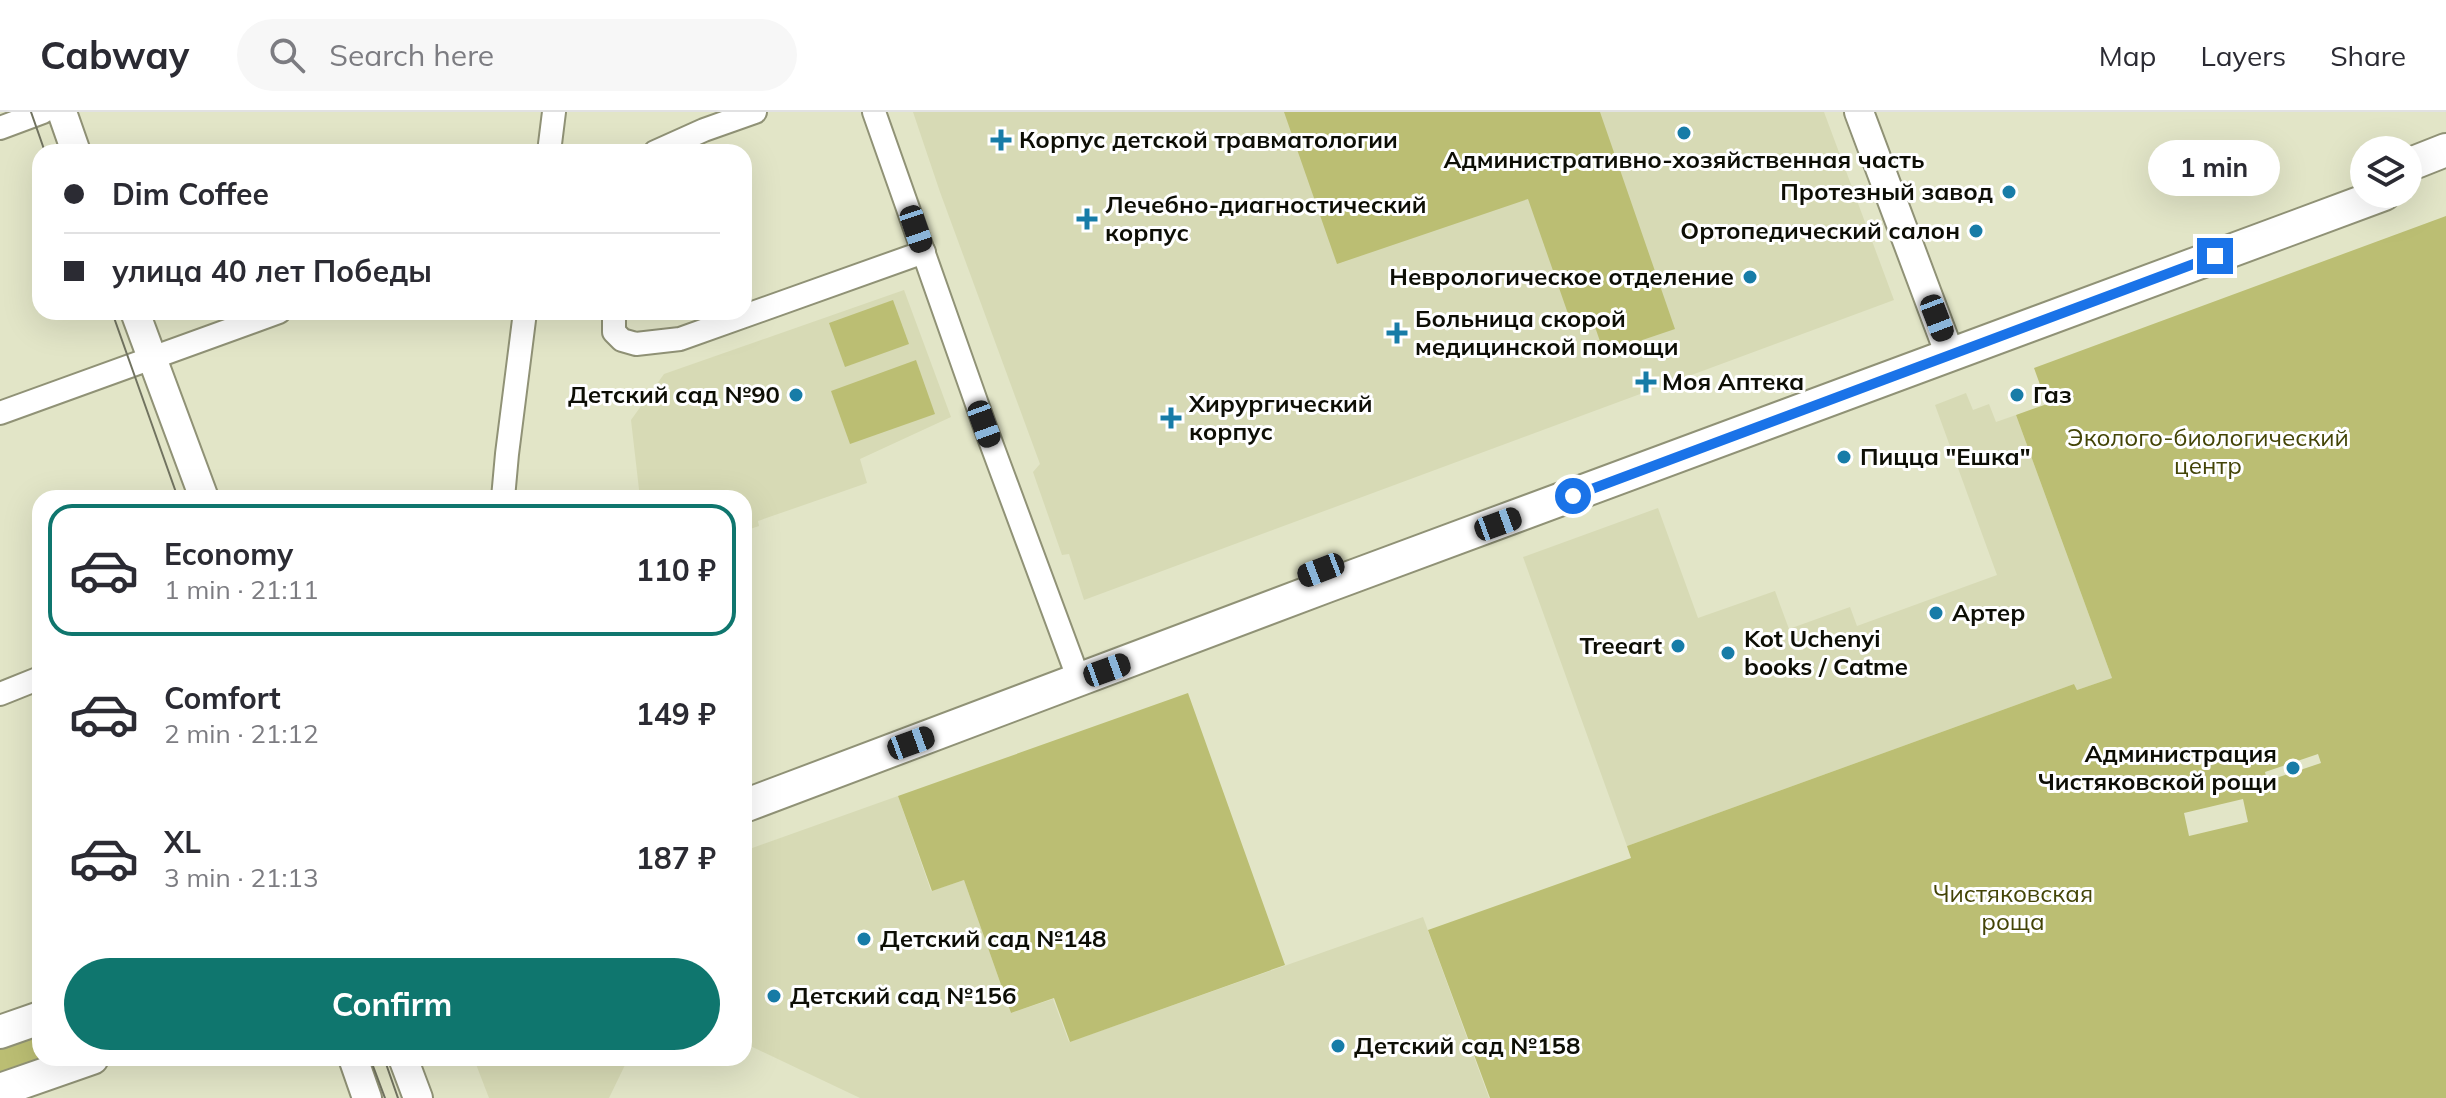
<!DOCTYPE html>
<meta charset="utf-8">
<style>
:root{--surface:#fff;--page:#f7f7f7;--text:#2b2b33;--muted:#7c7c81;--line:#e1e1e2;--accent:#0f766e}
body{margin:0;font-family:Mulish,sans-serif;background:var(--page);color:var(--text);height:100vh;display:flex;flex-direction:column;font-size:30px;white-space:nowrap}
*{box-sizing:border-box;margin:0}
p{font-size:26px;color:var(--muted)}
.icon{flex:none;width:44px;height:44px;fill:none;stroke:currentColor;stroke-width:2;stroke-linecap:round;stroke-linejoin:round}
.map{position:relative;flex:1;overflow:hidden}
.sheet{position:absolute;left:32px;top:378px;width:720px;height:576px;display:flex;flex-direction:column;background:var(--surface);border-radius:24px;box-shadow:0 8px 32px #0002}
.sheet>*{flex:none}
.top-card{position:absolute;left:32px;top:32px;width:720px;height:176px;border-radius:24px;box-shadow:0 8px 32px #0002;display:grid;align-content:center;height:176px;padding:0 32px;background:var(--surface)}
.buttons{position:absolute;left:2350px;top:24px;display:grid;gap:16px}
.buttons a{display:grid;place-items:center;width:72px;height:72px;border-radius:50%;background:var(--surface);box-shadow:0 8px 32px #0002;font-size:40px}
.end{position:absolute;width:36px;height:36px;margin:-18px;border:10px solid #1a73e8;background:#fff;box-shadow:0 0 0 4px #fff}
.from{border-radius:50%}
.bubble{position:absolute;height:56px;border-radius:28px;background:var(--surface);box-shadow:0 8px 32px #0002;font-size:26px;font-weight:700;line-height:56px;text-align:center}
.car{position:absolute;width:24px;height:48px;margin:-24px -12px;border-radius:10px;box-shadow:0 0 6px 2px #0007;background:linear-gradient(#222 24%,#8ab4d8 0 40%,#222 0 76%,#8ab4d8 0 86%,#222 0)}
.top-card b{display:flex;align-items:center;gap:28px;height:76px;font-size:30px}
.top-card b+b{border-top:2px solid var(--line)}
.top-card i{width:20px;height:20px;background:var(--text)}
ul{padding:14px 0 0;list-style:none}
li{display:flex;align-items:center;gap:24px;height:132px;margin:0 16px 12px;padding:0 16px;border:4px solid transparent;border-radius:24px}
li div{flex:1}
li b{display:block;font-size:30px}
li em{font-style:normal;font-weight:700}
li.current{border-color:var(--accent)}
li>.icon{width:72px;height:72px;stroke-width:1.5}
.button{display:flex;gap:16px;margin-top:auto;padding:16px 32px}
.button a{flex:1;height:92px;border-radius:48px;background:var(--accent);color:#fff;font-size:32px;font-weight:700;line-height:92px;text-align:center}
header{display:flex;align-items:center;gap:48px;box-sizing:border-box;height:112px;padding:0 40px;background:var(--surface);border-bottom:2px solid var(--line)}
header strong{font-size:38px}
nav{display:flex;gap:44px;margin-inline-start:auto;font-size:28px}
.search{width:560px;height:72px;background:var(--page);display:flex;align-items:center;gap:20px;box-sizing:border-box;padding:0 28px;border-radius:44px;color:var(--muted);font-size:30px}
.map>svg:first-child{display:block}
.built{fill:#d7dab5}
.green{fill:#bbbe73;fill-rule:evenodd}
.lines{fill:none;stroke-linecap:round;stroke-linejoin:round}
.minor-casing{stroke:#909276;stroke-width:26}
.tertiary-casing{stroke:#909276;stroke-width:32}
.secondary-casing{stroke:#909276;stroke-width:36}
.minor{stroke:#fff;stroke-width:22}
.tertiary{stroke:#fff;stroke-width:28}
.secondary{stroke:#fff;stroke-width:32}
.tram{stroke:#717360;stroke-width:2}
.route{stroke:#1a73e8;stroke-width:10}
.poi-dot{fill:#177ca7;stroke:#fff;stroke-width:3}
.labels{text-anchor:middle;stroke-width:6;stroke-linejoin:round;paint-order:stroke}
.poi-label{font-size:24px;font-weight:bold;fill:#0d0e05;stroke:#fff;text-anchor:start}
.park-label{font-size:24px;fill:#434406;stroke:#fff}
</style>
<header>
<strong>Cabway</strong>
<div class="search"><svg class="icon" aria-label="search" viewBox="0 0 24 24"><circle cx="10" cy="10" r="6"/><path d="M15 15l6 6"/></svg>Search here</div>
<nav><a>Map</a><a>Layers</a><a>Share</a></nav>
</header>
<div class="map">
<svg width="2446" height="986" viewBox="0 0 2446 986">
<rect width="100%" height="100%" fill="#e2e5c7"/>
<g class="built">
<path d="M913,0H1824L1894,188L1084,488L1069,442L1062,443L1033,360L1040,352L940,80Z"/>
<path d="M904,178L951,305L860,347L867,371L758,409L759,414L744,419V386H640L631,308L664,262Z"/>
<path d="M1966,281L1973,298L1989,292L1996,310L2016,303L2112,566L2077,578L2074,572L1627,734L1523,445L1658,396L1698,506L1775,479L1789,517L1850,495L1857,514L1997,463L1935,293Z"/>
<path d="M898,684L931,779L964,768L1011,901L1053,887L1069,930L1423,805L1489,986H860L744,931V739Z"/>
<path d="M611,946L625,953L609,986H489L474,947Z"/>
</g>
<g class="green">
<path d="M1284,0H1600L1675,217L1604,241L1593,209L1573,216L1528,87L1337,152Z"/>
<path d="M2446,104V986H1490L1428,818L1631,746L1627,734L2074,572L2077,578L2112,566L2016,303L2047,292L2034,256ZM2318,642L2321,651L2267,669L2265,660ZM2243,687L2248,710L2189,724L2184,701Z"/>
<path d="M893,188L909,232L845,255L829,211Z"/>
<path d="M916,248L935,302L850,332L831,279Z"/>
<path d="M1188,581L1285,853L1070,930L1054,886L1011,901L964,768L932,779L898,684Z"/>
<path d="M40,921V946H59L0,966V935Z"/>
</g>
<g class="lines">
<defs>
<g id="minor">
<path d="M874,0L984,312L1079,568"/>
<path d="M0,16L43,0"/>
<path d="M549,40L554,0"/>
<path d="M655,40L704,18L755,0"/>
<path d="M614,200V220L622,228L636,232L680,227L924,140"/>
<path d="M0,301L279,200"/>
<path d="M503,386L507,342L525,200"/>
<path d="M0,582L40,566"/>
</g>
<g id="tertiary">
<path d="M62,0L76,40"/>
<path d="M1859,0L1950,243"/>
<path d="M135,200L204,386"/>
<path d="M353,946L367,986"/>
<path d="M403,946L418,986"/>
</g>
<g id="secondary">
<path d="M2408,53L2446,38"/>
<path d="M744,694L1327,474L2384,82"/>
<path d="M0,920L40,906"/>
<path d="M0,978L92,946"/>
</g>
</defs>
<use href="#minor" class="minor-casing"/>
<use href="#tertiary" class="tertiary-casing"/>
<use href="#secondary" class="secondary-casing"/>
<use href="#minor" class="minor"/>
<use href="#tertiary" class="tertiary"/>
<use href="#secondary" class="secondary"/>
<g class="tram">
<path d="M31,0L45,40"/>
<path d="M112,200L178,386"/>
<path d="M370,946L385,986"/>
<path d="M384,946L398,986"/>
</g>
</g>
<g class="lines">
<path class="route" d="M1573,384L2215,144"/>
</g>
<g class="poi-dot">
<circle cx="1684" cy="21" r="8"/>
<path d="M997 16h8v8h8v8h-8v8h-8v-8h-8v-8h8z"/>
<circle cx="2009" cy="80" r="8"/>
<path d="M1083 95h8v8h8v8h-8v8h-8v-8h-8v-8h8z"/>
<circle cx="1976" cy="119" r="8"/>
<circle cx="1750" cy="165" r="8"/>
<path d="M1393 209h8v8h8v8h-8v8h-8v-8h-8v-8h8z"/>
<path d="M1642 258h8v8h8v8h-8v8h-8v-8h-8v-8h8z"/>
<circle cx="796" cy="283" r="8"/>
<circle cx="2017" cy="283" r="8"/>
<path d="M1167 294h8v8h8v8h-8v8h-8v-8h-8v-8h8z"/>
<circle cx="1844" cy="345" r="8"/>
<circle cx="1936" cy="501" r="8"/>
<circle cx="1678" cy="534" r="8"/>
<circle cx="1728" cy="541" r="8"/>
<circle cx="2293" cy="656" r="8"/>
<circle cx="864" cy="827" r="8"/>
<circle cx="774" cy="884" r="8"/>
<circle cx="1338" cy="934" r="8"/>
</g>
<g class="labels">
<g class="poi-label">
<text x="1019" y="36">Корпус детской травматологии</text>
<text x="1684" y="56" text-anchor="middle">Административно-хозяйственная часть</text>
<text x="1993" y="88" text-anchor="end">Протезный завод</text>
<text x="1105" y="101">Лечебно-диагностический<tspan x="1105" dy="28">корпус</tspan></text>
<text x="1960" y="127" text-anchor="end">Ортопедический салон</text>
<text x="1734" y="173" text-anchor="end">Неврологическое отделение</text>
<text x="1415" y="215">Больница скорой<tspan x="1415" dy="28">медицинской помощи</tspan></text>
<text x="1662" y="278">Моя Аптека</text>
<text x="780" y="291" text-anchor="end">Детский сад №90</text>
<text x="2033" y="291">Газ</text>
<text x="1189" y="300">Хирургический<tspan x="1189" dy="28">корпус</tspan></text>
<text x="1860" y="353">Пицца "Ешка"</text>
<text x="1952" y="509">Артер</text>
<text x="1744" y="535">Kot Uchenyi<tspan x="1744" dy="28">books / Catme</tspan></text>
<text x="1662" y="542" text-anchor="end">Treeart</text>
<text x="2277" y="650" text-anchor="end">Администрация<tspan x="2277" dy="28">Чистяковской рощи</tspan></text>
<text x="880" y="835">Детский сад №148</text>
<text x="790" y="892">Детский сад №156</text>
<text x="1354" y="942">Детский сад №158</text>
</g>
<g class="park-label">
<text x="2208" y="334">Эколого-биологический<tspan x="2208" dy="28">центр</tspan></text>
<text x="2013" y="790">Чистяковская<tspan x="2013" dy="28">роща</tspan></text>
</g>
</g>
</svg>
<div class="buttons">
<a><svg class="icon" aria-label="layers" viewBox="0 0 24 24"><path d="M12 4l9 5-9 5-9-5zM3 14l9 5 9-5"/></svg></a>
</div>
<i class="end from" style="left:1573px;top:384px"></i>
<i class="end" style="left:2215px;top:144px"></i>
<div class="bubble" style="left:2148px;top:28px;width:132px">1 min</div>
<i class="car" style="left:916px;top:117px;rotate:161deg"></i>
<i class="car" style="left:1937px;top:206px;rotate:159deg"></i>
<i class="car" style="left:984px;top:312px;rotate:160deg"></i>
<i class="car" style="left:1498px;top:412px;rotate:70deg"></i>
<i class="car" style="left:1321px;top:458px;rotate:249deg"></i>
<i class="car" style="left:1107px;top:558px;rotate:70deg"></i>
<i class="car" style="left:911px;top:631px;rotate:70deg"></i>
<div class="top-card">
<b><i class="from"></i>Dim Coffee</b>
<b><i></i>улица 40 лет Победы</b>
</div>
<section class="sheet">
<ul>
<li class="current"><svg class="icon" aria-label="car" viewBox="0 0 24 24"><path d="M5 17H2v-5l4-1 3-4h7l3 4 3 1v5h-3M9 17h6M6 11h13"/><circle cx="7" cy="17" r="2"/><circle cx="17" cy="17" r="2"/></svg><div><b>Economy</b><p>1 min · 21:11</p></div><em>110 ₽</em></li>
<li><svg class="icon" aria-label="car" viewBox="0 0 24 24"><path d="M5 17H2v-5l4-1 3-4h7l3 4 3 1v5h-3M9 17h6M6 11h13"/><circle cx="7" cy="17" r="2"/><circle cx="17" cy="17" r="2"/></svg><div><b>Comfort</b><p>2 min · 21:12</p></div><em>149 ₽</em></li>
<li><svg class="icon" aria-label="car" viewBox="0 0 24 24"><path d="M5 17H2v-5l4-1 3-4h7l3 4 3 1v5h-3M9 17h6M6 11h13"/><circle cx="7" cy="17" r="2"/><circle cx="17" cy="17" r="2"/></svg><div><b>XL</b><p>3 min · 21:13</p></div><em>187 ₽</em></li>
</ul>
<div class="button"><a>Confirm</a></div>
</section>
</div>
